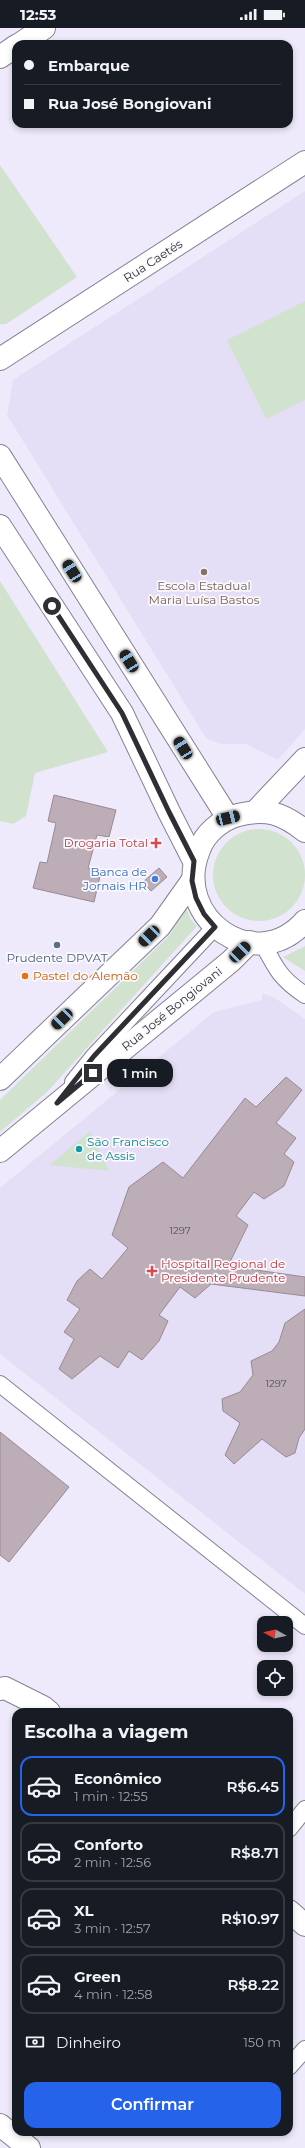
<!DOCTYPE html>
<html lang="pt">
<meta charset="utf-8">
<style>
:root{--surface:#171b24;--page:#20242c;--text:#f1f3f6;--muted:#9ea1a6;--line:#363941;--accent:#2563eb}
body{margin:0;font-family:Montserrat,sans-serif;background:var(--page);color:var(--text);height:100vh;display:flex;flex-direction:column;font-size:15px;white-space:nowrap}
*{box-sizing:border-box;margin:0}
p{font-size:13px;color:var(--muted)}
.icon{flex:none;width:22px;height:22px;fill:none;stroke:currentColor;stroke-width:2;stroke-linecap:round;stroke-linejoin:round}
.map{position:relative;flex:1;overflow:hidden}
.side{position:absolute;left:12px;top:1680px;width:281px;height:428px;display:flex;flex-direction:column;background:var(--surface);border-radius:12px;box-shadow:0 2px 6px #0003}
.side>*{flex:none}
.guide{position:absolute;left:12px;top:12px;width:281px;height:88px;border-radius:12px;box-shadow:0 2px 6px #0003;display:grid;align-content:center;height:88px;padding:0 12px;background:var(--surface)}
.needle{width:26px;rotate:278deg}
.tools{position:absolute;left:257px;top:1588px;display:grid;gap:8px}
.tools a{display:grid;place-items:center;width:36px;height:36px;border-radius:8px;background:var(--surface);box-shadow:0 2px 6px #0003;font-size:20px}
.end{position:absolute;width:18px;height:18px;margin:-9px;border:5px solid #2f2e34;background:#fff;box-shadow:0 0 0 2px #fff}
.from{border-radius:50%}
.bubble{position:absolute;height:28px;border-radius:12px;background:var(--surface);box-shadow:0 2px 6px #0003;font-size:13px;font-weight:600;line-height:28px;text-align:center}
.car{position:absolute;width:12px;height:24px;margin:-12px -6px;border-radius:5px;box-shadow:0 0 3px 1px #0007;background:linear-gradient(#222 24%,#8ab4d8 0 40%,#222 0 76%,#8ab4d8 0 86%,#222 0)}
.guide b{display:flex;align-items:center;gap:14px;height:38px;font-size:15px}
.guide b+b{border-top:1px solid var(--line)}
.guide i{width:10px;height:10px;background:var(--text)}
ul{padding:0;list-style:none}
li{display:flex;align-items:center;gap:12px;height:60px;margin:0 8px 6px;padding:0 4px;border:2px solid var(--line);border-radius:12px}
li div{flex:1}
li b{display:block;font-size:15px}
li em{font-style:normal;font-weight:600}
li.active{border-color:var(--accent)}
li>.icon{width:36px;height:36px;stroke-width:1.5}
h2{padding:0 12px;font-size:18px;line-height:48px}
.pay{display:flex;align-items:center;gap:10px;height:44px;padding:0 12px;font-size:15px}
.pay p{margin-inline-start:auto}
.cta{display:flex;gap:8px;margin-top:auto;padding:8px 12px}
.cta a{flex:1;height:46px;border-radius:12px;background:var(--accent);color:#fff;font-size:16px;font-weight:600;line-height:46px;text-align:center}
.status{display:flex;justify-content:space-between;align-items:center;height:28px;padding:0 20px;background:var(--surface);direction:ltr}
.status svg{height:11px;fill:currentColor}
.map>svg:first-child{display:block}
.built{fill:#e4dff7}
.green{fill:#d1e2cf}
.building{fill:#bdadb6;stroke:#998a92}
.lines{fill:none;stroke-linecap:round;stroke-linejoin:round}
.lane-casing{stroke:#858291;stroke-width:18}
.street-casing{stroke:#858291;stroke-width:24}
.secondary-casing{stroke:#858291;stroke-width:24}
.lane{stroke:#fff;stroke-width:16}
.street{stroke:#fff;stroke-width:22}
.secondary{stroke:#fff;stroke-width:22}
.route{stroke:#2f2e34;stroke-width:5}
.education-dot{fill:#8d6e63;stroke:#faf9fd;stroke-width:1.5}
.health-dot{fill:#e0444e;stroke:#faf9fd;stroke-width:1.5}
.shop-dot{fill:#3f7fe0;stroke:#faf9fd;stroke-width:1.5}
.service-dot{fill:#5c6f8a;stroke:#faf9fd;stroke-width:1.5}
.food-dot{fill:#e8710a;stroke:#faf9fd;stroke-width:1.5}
.culture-dot{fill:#0f9aa8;stroke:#faf9fd;stroke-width:1.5}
.labels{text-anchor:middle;stroke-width:3.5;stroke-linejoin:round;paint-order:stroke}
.number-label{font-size:10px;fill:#524e54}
.street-label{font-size:12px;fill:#2f2e34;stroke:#faf9fd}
.education-label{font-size:12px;fill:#785e54;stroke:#faf9fd}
.health-label{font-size:12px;fill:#be3a42;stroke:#faf9fd;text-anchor:end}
.shop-label{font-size:12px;fill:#366cbe;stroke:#faf9fd;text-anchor:end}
.service-label{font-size:12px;fill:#4e5e75;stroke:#faf9fd}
.food-label{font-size:12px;fill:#c56008;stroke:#faf9fd;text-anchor:start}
.culture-label{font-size:12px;fill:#0d838f;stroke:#faf9fd;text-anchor:start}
</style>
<div class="status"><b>12:53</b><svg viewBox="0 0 49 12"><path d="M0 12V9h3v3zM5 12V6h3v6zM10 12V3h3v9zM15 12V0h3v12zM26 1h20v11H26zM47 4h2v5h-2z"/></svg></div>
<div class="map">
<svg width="305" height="2120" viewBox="0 0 305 2120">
<rect width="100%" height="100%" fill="#eeeafb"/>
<g class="built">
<path d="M305,163V701L278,732L246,716H220L206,710L7,387L13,352Z"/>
<path d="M262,965L275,970L305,991V1566L0,1326V1160L214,984L262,972Z"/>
</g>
<g class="green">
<path d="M0,137L77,249L6,296H0Z"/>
<path d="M305,273V372L266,391L227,312Z"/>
<path d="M0,553L108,724L35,745L26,788L13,796L0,793Z"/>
<circle cx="259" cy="847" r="46"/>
<path d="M186,880L191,892L197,898L47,1064L0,1104V1072L169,908Z"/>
<path d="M305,918V943L283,929Z"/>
<path d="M90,1103L109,1143L50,1137Z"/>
</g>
<g class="building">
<path d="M54,767L116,782L109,809L97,807L88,840L101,844L94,874L33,860L40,834L47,835L56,795L48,793Z"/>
<path d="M159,840L167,849L151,863L143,854Z"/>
<path d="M286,1049L302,1062L276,1095L296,1110L284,1126L294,1134L284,1158L264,1171L254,1164L236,1188L248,1197L228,1238L305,1249V1268L211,1256L195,1270L180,1259L159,1287L168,1293L159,1313L142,1332L129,1323L118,1340L100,1328L72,1351L59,1341L74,1311L64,1304L80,1281L67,1272L77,1253L90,1241L102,1251L128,1220L112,1207L129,1159L163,1134L183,1150L245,1070L256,1079Z"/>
<path d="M305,1281V1401L299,1410L295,1425L286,1429L262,1411L234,1436L225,1427L240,1395L223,1383L222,1371L240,1364L253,1347L251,1333L272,1323L279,1314L285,1295Z"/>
<path d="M0,1404L69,1459L9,1534L0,1527Z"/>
</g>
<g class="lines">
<defs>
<g id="lane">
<path d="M263,916C276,941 281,951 305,967"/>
<path d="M73,1054L94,1028L215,899"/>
<path d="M0,1356L305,1598"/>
<path d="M289,1801L305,1781"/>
<path d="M289,2039L305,2021"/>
</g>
<g id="street">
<path d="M20,16L44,0"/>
<path d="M0,29L16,18"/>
<path d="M0,331L305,134"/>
<path d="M0,1661L5,1660L43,1679L49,1684"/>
<path d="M289,1883L305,1897"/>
<path d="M0,2097L29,2120"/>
</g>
<g id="secondary">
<path d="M0,428L228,790"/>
<path d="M0,498L122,685L169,784L194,833"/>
<path d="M256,783L305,731"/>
<path d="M305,803C282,785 267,780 238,787C221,792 205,805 199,822C171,891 256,949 305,893"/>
<path d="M0,1051L160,898L192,853"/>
<path d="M0,1123L231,933L250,914"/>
</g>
</defs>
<use href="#lane" class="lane-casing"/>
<use href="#street" class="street-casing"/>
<use href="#secondary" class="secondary-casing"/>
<use href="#lane" class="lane"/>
<use href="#street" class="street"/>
<use href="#secondary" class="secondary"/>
</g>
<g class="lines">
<path class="route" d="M52,578L122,685L169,784L194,833L192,853L196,870L204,886L215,899L94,1028L57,1075L93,1045"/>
</g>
<circle class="education-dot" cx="204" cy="544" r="4"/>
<g class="health-dot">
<path d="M154 809h4v4h4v4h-4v4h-4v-4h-4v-4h4z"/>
<path d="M150 1237h4v4h4v4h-4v4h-4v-4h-4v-4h4z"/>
</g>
<circle class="shop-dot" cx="155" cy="851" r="4"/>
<circle class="service-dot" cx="57" cy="917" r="4"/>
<circle class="food-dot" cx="25" cy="948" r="4"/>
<circle class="culture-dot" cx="79" cy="1121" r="4"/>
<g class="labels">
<g class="number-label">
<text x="180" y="1206">1297</text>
<text x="276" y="1359">1297</text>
</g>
<g class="street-label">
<text transform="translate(153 233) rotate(-33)" y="4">Rua Caetés</text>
<text transform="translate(172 981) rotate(-39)" y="4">Rua José Bongiovani</text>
</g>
<g class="education-label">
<text x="204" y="562">Escola Estadual<tspan x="204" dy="14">Maria Luísa Bastos</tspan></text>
</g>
<g class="health-label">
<text x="148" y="819">Drogaria Total</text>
<text x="161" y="1240" text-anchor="start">Hospital Regional de<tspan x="161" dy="14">Presidente Prudente</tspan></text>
</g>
<g class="shop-label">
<text x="147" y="848">Banca de<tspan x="147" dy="14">Jornais HR</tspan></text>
</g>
<g class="service-label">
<text x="57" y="934">Prudente DPVAT</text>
</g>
<g class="food-label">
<text x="33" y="952">Pastel do Alemão</text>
</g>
<g class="culture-label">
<text x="87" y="1118">São Francisco<tspan x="87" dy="14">de Assis</tspan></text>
</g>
</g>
</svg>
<div class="tools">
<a><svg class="needle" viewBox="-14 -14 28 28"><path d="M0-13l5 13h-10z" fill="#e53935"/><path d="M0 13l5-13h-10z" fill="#9ea1a6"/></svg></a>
<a><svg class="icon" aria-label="locate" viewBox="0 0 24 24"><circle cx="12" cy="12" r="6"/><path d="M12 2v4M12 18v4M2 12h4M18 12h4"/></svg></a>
</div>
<i class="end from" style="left:52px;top:578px"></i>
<i class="end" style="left:93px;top:1045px"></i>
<div class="bubble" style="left:107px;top:1031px;width:66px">1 min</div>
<i class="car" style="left:72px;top:543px;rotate:328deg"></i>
<i class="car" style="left:129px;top:633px;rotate:328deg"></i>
<i class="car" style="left:183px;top:720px;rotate:328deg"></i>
<i class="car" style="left:228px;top:790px;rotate:76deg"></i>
<i class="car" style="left:149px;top:908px;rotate:226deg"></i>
<i class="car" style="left:240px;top:924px;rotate:46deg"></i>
<i class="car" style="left:62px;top:991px;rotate:226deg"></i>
<div class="guide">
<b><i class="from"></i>Embarque</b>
<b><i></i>Rua José Bongiovani</b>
</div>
<section class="side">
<h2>Escolha a viagem</h2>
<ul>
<li class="active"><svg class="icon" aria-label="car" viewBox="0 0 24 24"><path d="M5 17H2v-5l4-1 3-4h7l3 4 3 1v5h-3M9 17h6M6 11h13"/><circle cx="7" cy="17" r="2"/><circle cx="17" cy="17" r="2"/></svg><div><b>Econômico</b><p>1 min · 12:55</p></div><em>R$6.45</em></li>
<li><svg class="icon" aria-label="car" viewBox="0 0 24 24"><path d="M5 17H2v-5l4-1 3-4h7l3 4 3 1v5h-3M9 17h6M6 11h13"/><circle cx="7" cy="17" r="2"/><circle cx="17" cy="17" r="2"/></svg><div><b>Conforto</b><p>2 min · 12:56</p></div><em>R$8.71</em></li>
<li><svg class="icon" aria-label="car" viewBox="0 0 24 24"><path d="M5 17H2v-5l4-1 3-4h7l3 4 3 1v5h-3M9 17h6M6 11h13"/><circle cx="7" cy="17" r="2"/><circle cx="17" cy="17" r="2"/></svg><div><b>XL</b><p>3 min · 12:57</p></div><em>R$10.97</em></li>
<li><svg class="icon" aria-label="car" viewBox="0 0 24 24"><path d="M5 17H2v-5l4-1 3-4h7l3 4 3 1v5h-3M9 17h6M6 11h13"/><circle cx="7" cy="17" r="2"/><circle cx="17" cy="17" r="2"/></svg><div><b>Green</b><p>4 min · 12:58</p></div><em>R$8.22</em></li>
</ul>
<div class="pay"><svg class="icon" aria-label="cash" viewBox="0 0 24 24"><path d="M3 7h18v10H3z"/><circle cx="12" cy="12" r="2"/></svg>Dinheiro<p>150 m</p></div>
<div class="cta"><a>Confirmar</a></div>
</section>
</div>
